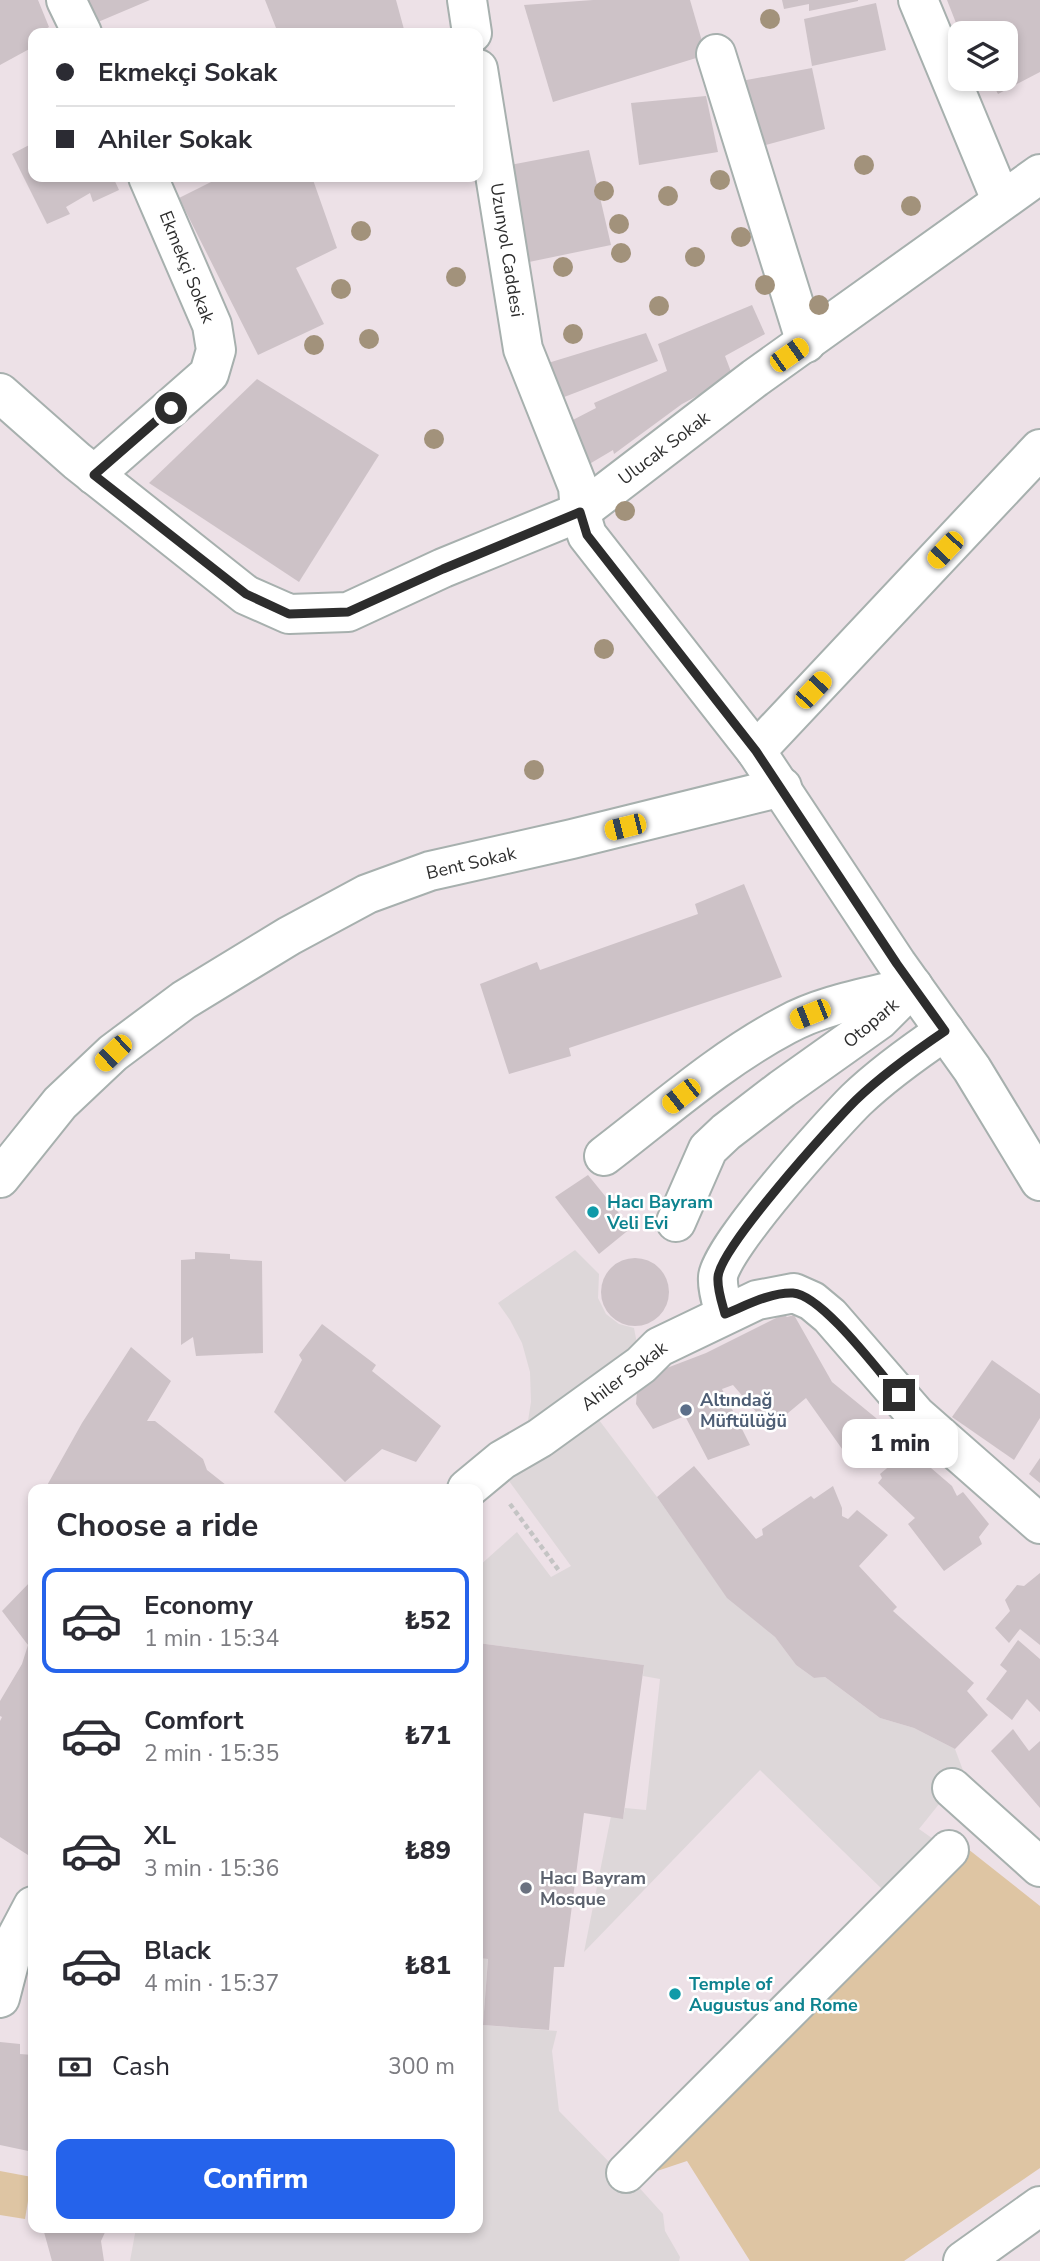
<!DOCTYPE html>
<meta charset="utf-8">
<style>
:root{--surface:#fff;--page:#f2f2f3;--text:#2b2b33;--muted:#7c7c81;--line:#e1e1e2;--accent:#2563eb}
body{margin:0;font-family:"Nunito Sans",sans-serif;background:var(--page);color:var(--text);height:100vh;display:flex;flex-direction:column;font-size:26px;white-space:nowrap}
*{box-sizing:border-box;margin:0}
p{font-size:23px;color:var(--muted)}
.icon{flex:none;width:38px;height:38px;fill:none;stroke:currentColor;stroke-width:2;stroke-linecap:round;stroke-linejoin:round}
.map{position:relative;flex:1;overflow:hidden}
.drawer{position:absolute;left:28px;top:1484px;width:455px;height:749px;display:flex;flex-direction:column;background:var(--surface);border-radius:14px;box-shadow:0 4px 10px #0003}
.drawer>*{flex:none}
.banner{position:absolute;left:28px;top:28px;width:455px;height:154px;border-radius:14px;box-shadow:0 4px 10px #0003;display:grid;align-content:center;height:154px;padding:0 28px;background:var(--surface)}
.tools{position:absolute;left:948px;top:21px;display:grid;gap:14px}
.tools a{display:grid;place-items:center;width:70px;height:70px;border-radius:14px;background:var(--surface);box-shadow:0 4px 10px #0003;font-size:35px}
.end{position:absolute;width:32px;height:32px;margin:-16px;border:9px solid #2d2d2d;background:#fff;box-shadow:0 0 0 4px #fff}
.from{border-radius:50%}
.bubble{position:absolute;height:49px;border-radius:14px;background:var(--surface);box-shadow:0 4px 10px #0003;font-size:23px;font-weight:800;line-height:49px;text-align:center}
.car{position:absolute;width:21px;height:42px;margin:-21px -10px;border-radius:9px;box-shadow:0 0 5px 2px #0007;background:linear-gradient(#f5c518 24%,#345 0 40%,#f5c518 0 76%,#345 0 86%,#f5c518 0)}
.banner b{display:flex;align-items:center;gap:24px;height:66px;font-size:26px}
.banner b+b{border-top:2px solid var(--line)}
.banner i{width:18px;height:18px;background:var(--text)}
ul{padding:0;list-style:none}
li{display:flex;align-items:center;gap:21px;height:105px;margin:0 14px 10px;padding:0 14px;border:4px solid transparent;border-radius:14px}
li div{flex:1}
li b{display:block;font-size:26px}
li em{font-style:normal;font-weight:800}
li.active{border-color:var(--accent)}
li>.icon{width:63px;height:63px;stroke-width:1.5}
h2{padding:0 28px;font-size:32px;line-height:84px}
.pay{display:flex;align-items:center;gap:18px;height:77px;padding:0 28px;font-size:26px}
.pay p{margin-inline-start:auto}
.cta{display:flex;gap:14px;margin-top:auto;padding:14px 28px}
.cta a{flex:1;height:80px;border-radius:14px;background:var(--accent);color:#fff;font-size:28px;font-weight:800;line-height:80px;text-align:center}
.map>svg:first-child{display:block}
.green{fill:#dec5a3}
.plaza{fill:#ddd7d9}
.building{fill:#cdc2c7}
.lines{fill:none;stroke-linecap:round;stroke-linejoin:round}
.minor-casing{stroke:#a7b0ae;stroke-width:42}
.path{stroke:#c4c4c4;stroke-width:4.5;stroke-dasharray:5 3.5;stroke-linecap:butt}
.minor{stroke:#fff;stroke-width:38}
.tree{fill:#a2927b}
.route{stroke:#2d2d2d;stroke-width:9}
.culture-dot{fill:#0f9aa8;stroke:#fff;stroke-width:2.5}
.service-dot{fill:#5c6f8a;stroke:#fff;stroke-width:2.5}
.worship-dot{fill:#6b7280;stroke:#fff;stroke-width:2.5}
.labels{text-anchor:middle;stroke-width:5;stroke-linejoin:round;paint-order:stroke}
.street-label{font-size:18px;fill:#2d2d2d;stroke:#fff}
.culture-label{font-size:18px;font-weight:bold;fill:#0d838f;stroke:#fff;text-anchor:start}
.service-label{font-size:18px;font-weight:bold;fill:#4e5e75;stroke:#fff;text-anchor:start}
.worship-label{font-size:18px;font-weight:bold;fill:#5b616d;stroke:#fff;text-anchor:start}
</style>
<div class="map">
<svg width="1040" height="2261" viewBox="0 0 1040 2261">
<rect width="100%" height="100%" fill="#ede1e7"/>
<g class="green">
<path d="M968,1849L1040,1906V2168L904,2261H750L687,2161L636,2178Z"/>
<path d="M0,2171L32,2177L25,2219L0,2215Z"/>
</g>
<g class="plaza">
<path d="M575,1250L599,1274L598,1298L606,1314L619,1324L634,1328L641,1365L527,1427L531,1402L530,1372L522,1343L510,1320L498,1303Z"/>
<path d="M596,1416L657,1497L727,1597L775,1637L796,1665L814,1678L825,1677L880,1718L914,1728L955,1749L964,1773L919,1829L949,1850L885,1892L760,1770L584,1952L611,1816L623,1818L625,1808L646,1810L660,1679L643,1676L644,1665L478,1643V1567L517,1532L551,1577L571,1566L509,1481Z"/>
<path d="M478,1958L488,1959L483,2025L557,2031L552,2051L559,2111L616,2169L626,2173L663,2214L665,2231L680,2257L679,2261H130L136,2228H478Z"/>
</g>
<g class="building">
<path d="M0,0H38L49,27L39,33H33V47L0,65Z"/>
<path d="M81,0H150L98,22L96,14L88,15Z"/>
<path d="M265,0H396L405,33H278Z"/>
<path d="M593,0H690L706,55L553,102L524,5Z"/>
<path d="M782,0H858V1L809,11V4L784,9Z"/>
<path d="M947,0H1040V72L998,94L990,79H1006V33H969L963,21L956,23Z"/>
<path d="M876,3L886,50L812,66L804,19Z"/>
<path d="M812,68L825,129L755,148L741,81Z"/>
<path d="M706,96L718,152L639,165L631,103Z"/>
<path d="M33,143V177H113L119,190L93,202L90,193L66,207L70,214L47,224L12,154Z"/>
<path d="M589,150L611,245L529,262L510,165Z"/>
<path d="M221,177H312L337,248L296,268L324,324L258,355L179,198Z"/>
<path d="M752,305L765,334L725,356L733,377L682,404L614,454L613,450L586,466L567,423L596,408L594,403L667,371L658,344Z"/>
<path d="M646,333L658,361L559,399L548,363Z"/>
<path d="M257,379L379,455L299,582L149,483Z"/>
<path d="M744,884L782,977L569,1048L571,1056L509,1074L480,984L537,962L540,970L698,914L695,904Z"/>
<path d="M588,1175L631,1228L599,1254L555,1197Z"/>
<path d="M195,1252L230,1254V1259L262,1261L263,1353L196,1356L193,1337L181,1345V1260L195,1259Z"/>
<circle cx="635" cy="1292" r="34"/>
<path d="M784,1314L787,1317L794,1315L832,1382L876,1418L890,1435L852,1463L806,1398L770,1428L733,1385L722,1389L750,1445L708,1460L685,1416L653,1429L636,1404L638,1379L706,1353Z"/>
<path d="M322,1324L376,1365L372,1371L441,1426L416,1462L382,1449L345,1482L274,1412L302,1360L299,1355Z"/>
<path d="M131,1347L171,1381L147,1421H155L203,1459L207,1470L231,1489H45L82,1423Z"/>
<path d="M992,1360L1040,1394V1418L1014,1460L952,1417Z"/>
<path d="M906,1452L920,1465L924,1462L952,1486L957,1496L963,1492L989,1524L979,1537L982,1544L944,1571L908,1524L915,1518L878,1483L882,1478L880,1474Z"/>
<path d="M1040,1458V1483L1029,1474Z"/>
<path d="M694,1466L756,1539L763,1535L762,1529L811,1496L814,1499L833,1486L842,1508V1516L848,1519L857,1510L888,1535L859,1566L897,1607L893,1611L974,1683L967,1691L988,1715L955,1749L914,1728L880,1718L825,1677L814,1678L796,1665L775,1637L727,1598L657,1497Z"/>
<path d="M1040,1573V1645L1020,1629L1009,1643L995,1628L1010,1611L1005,1600L1017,1585L1024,1586Z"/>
<path d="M33,1579V1846L28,1855L0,1837V1721L2,1717L0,1716V1701L22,1664L28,1645L2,1611Z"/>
<path d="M1018,1640L1040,1659V1712L1027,1699L1012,1720L986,1699L1007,1671L1000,1665Z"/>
<path d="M478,1643L644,1665L623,1819L584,1813L564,1967H554L549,2030L483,2025L488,1959L478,1958Z"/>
<path d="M1013,1729L1029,1751L1040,1741V1808L991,1751Z"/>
<path d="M0,2042L20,2044V2054L33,2055V2152L0,2145Z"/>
<path d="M47,2228H107L101,2241L104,2261H52L44,2232Z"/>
</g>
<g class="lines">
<defs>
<g id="minor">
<path d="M66,0L82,33"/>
<path d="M467,0L472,33"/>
<path d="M918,0L1001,200"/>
<path d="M716,54L806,343"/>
<path d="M478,69L523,349L578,487L580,512L587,535L756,751L897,964L972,1069L1040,1181"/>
<path d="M0,393L77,461L246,595L289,614L348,612L443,568L580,512L755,378L1040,174"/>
<path d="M94,475L209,374L216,350L212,325L148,177"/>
<path d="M756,751L1040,449"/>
<path d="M604,1156C663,1111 720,1060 786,1025C824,1004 871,997 913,986"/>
<path d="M0,1178L60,1103L113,1053L184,1000L289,936L367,894L430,871L572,839L782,787"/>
<path d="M676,1222L708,1149L726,1132L782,1089L879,1020L912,987"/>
<path d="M725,1314C722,1303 717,1289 718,1277C720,1248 830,1126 856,1100C883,1074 914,1052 945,1031"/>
<path d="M467,1489L502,1460L540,1438L641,1365L659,1347L757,1300L794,1293L812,1301L830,1316L916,1415L1040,1524"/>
<path d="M952,1788L1040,1867"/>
<path d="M0,1998L15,1940L33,1906"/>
<path d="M626,2173L949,1850"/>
<path d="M963,2261L1040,2206"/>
</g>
</defs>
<use href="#minor" class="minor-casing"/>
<path class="path" d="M510,1504L560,1572"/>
<use href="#minor" class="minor"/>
</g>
<g class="tree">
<circle cx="770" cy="19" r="10"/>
<circle cx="864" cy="165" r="10"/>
<circle cx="720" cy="180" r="10"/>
<circle cx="604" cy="191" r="10"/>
<circle cx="668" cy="196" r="10"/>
<circle cx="911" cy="206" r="10"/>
<circle cx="619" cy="224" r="10"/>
<circle cx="361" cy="231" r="10"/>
<circle cx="741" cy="237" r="10"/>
<circle cx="621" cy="253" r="10"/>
<circle cx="695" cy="257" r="10"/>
<circle cx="563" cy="267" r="10"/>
<circle cx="456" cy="277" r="10"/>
<circle cx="765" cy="285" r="10"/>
<circle cx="341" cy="289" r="10"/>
<circle cx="819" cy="305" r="10"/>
<circle cx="659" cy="306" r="10"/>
<circle cx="573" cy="334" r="10"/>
<circle cx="369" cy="339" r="10"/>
<circle cx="314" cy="345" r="10"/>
<circle cx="434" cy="439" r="10"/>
<circle cx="625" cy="511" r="10"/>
<circle cx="604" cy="649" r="10"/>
<circle cx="534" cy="770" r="10"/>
</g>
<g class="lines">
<path class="route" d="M171,408L94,475L246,594L289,614L348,612L443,569L580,512L587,535L756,751L897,964L945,1031C914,1052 883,1074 856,1100C830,1126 720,1248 718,1277C717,1289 722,1303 725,1314C745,1306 771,1292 793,1293C822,1295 879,1372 899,1395"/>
</g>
<g class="culture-dot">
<circle cx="593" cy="1212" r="7"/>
<circle cx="675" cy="1994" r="7"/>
</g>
<circle class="service-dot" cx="686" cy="1410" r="7"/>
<circle class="worship-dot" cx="526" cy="1888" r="7"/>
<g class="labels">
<g class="street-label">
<text transform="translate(507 250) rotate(81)" y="6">Uzunyol Caddesi</text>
<text transform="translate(187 267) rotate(68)" y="6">Ekmekçi Sokak</text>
<text transform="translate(664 448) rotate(-37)" y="6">Ulucak Sokak</text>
<text transform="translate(471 863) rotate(-13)" y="6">Bent Sokak</text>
<text transform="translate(871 1023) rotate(-40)" y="6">Otopark</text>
<text transform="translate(624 1376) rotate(-37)" y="6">Ahiler Sokak</text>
</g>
<g class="culture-label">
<text x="607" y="1208">Hacı Bayram<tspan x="607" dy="21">Veli Evi</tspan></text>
<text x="689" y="1990">Temple of<tspan x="689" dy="21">Augustus and Rome</tspan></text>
</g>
<g class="service-label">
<text x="700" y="1406">Altındağ<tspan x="700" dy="21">Müftülüğü</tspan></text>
</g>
<g class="worship-label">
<text x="540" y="1884">Hacı Bayram<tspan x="540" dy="21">Mosque</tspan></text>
</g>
</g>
</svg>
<div class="tools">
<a><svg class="icon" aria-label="layers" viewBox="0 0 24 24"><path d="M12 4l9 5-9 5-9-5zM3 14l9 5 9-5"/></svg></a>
</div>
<i class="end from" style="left:171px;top:408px"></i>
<i class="end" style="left:899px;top:1395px"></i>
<div class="bubble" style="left:842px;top:1419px;width:116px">1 min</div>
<i class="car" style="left:789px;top:355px;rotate:55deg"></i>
<i class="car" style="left:945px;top:550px;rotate:223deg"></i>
<i class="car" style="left:813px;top:690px;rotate:43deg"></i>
<i class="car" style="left:625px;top:827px;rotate:256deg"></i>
<i class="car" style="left:810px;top:1014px;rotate:248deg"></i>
<i class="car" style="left:113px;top:1053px;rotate:226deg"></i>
<i class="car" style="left:681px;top:1096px;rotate:232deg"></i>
<div class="banner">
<b><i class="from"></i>Ekmekçi Sokak</b>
<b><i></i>Ahiler Sokak</b>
</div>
<section class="drawer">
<h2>Choose a ride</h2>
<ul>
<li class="active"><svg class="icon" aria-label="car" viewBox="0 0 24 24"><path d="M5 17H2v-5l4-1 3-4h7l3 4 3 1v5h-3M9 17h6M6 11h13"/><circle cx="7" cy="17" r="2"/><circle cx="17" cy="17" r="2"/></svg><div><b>Economy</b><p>1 min · 15:34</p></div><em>₺52</em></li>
<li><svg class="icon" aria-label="car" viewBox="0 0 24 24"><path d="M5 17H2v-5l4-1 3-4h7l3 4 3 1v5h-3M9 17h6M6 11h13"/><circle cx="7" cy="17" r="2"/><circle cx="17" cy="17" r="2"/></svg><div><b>Comfort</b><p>2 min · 15:35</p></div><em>₺71</em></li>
<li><svg class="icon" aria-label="car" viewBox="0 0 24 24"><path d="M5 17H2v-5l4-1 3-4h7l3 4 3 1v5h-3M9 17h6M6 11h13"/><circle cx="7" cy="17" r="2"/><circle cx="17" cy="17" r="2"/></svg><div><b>XL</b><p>3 min · 15:36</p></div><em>₺89</em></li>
<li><svg class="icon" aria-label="car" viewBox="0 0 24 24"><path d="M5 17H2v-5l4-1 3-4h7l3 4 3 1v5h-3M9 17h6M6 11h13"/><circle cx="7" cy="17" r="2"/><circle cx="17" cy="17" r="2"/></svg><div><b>Black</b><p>4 min · 15:37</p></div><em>₺81</em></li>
</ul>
<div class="pay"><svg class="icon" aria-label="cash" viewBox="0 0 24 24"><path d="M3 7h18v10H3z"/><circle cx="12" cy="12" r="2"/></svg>Cash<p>300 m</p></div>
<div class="cta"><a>Confirm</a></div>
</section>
</div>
